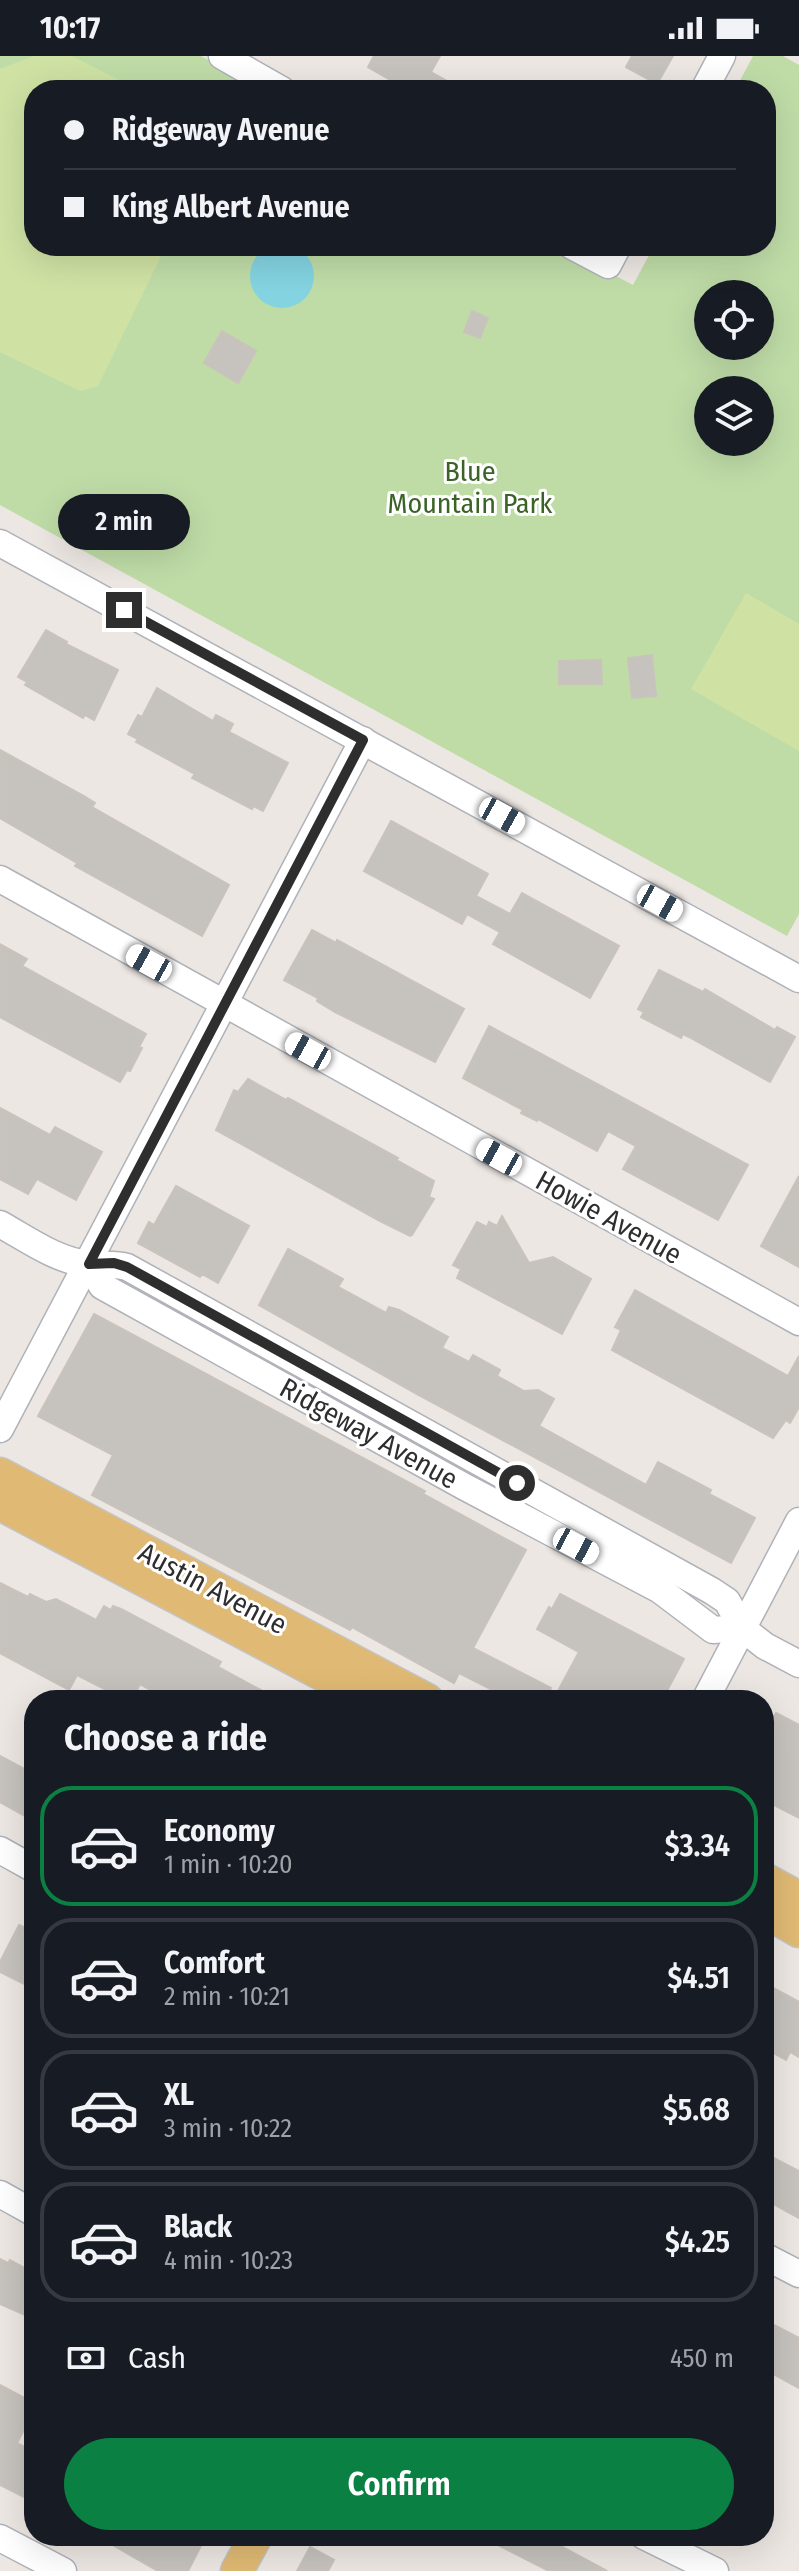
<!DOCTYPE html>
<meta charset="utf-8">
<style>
:root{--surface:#171b24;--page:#242831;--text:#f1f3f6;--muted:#9ea1a6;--line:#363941;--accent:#0b8043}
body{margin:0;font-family:"Fira Sans Condensed",sans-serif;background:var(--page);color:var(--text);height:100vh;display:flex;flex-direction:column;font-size:30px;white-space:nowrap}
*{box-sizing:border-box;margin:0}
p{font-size:26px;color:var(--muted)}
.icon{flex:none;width:44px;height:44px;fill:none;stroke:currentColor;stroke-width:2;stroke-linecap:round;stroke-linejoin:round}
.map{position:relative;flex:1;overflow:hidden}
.sheet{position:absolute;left:24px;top:1634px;width:750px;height:856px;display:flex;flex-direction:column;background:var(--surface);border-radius:32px;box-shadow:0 8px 32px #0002}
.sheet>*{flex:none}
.hud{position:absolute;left:24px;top:24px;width:752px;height:176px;border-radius:32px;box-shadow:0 8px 32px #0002;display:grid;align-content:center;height:176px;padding:0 40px;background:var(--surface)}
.tools{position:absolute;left:694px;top:224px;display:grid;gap:16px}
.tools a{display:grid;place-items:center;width:80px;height:80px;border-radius:50%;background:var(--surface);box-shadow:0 8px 32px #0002;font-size:40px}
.end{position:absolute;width:36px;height:36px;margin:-18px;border:10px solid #2e2e2e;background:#fff;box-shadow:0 0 0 4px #fff}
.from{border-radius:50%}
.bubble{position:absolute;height:56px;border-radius:28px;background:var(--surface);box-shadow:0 8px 32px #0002;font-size:26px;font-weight:600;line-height:56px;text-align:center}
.car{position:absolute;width:24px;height:48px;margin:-24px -12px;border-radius:10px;box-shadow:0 0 6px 2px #0007;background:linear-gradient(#fff 24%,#345 0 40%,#fff 0 76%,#345 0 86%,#fff 0)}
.hud b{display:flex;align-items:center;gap:28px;height:76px;font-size:30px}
.hud b+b{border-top:2px solid var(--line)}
.hud i{width:20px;height:20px;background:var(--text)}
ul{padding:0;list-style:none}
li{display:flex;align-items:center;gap:24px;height:120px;margin:0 16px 12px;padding:0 24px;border:4px solid var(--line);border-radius:32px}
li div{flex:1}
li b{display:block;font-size:30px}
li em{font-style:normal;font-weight:600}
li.on{border-color:var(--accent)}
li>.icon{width:72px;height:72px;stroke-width:1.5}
h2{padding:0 40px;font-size:36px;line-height:96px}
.pay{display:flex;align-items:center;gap:20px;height:88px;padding:0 40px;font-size:30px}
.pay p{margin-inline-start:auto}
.cta{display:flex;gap:16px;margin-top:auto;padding:16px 40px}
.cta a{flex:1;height:92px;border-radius:48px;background:var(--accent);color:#fff;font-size:32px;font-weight:600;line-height:92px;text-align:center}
.status{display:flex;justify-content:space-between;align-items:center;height:56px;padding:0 40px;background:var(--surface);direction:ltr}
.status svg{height:22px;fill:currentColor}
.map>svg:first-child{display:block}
.green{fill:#bfdca7;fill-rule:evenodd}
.pitch{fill:#cfe2a4}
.water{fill:#84d3e1}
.building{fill:#c6c2bd;stroke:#c9c3bc;stroke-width:2}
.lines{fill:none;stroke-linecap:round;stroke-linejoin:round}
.minor-casing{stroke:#afb2b8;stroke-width:29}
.major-casing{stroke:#c4c4c4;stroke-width:35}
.minor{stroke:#fff;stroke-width:26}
.major{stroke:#e0ba74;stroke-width:32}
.route{stroke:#2e2e2e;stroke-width:10}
.labels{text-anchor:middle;stroke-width:6;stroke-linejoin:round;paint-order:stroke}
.park-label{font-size:28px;fill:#3a6325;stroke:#fff}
.street-label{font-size:28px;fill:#2e2e2e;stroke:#fff}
</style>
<div class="status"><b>10:17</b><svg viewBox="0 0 49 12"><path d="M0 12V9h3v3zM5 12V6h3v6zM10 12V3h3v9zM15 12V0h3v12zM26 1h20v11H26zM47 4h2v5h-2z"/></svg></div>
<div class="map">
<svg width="799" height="2515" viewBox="0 0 799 2515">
<rect width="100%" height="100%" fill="#ede7e3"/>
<path class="green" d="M0,0H201L265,34H34V190H559L633,229L654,190H766V34H735L753,0H783L799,9V858L787,880L0,449ZM708,238H760V290H708ZM708,334H760V386H708Z"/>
<g class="pitch">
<path d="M34,0H72L139,34H34V190H166L98,330L80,335L0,296V13Z"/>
<path d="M746,537L799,568V695L691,633Z"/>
</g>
<circle class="water" cx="282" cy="220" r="32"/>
<g class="building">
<path d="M374,0H440L431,16L463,34H408L368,11Z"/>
<path d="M632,0H673L657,28L626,11Z"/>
<path d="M472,255L488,262L480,282L464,276Z"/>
<path d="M222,275L256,295L238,327L204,307Z"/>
<path d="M46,574L67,586L66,588L118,614L94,664L85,659L83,662L25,629L27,626L18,621Z"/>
<path d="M652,599L656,640L632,642L628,602Z"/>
<path d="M601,604L602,628H559V605Z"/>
<path d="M157,632L213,665L216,659L233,668L229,676L288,707L263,755L253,750L252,753L192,722L195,718L136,686L138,683L128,678L138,659L142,661Z"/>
<path d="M0,694L84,740L95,747L92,751L229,829L202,880L75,810L77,807L0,762Z"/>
<path d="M391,765L488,818L476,840L510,858L522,837L619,890L590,942L493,888L500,876L467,858L462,868L364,815Z"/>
<path d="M312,874L336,887L337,884L464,953L435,1006L335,956L317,945L318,942L284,924Z"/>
<path d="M0,888L27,903L22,910L146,978L139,991L142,992L130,1015L127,1014L120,1026L0,961Z"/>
<path d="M659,914L703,936L705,933L775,974L777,971L795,981L770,1026L689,981L683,978L681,982L641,961L644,956L638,953Z"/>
<path d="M489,970L748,1109L718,1164L623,1113L636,1090L608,1075L597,1095L538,1063L537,1065L521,1057L523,1054L463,1022Z"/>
<path d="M248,1023L286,1044L288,1042L398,1102L396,1104L434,1125L429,1141L434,1143L412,1179L410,1180L380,1165L216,1074L234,1034L238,1036Z"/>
<path d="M0,1052L50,1079L55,1071L102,1096L76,1144L37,1123L28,1138L0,1123Z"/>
<path d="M799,1120V1211L761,1190Z"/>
<path d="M176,1130L249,1170L218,1227L202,1218L200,1221L138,1187L149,1166L154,1169Z"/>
<path d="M502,1160L529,1207L553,1201L591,1223L562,1278L457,1222L461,1213L453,1209L477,1166L487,1171L489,1166L497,1170Z"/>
<path d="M288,1193L343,1223L338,1231L386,1257L389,1251L399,1254L448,1281L442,1292L469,1306L473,1299L500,1314L497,1320L524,1335L538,1334L554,1343L539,1370L646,1429L658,1406L711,1434L709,1438L755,1462L731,1507L417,1338L259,1249Z"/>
<path d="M635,1234L788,1320L799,1300V1351L790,1367L786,1364L773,1382L612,1294L621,1274L615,1271Z"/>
<path d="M94,1258L425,1435L423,1438L526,1494L473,1592L551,1632L545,1644H512L459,1617L454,1627L352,1571L350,1574L92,1439L113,1399L38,1360Z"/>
<path d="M0,1527L28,1541L30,1538L46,1546L56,1543L96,1564L104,1550L111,1554L113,1550L121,1553L221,1606L218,1611L279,1644H169L140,1628L132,1644H126L77,1619L69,1634L0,1597Z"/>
<path d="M560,1538L684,1603L662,1644H579L559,1633L579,1596L537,1573L549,1551L552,1553Z"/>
<path d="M776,1657L799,1669V1762L764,1744V1678Z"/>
<path d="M0,1700L34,1718V1765L0,1746Z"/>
<path d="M19,1869L34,1876V1933L0,1916V1906Z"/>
<path d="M764,1927L799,1946V2001L790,1996L786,2004L764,1992Z"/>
<path d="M764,2097L799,2115V2162L764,2143Z"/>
<path d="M0,2203L8,2207L10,2204L34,2217V2263L0,2248Z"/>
<path d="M770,2267L799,2282V2332L764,2313V2278Z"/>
<path d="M0,2329L34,2347V2355L17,2387L34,2396V2442L28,2439L26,2442L0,2429Z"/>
<path d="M97,2480H206L188,2515H158Z"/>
<path d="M480,2480H542L607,2515H549Z"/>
<path d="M310,2491L334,2504L328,2515H297Z"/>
</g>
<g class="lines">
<defs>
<g id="minor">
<path d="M222,0L282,34"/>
<path d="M704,34L722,0"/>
<path d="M572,190L608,209L618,190"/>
<path d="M0,487L799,923"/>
<path d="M0,823L799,1266"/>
<path d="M0,1168C27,1183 57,1205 89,1208C102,1210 113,1207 127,1211L712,1535L727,1545L742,1572L765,1590L799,1608"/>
<path d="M89,1208L102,1230L465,1431L660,1534L713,1574L742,1572"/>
<path d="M0,1373L363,684"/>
<path d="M705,1644L799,1465"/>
<path d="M0,1794L34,1813"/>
<path d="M0,2138L34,2157"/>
<path d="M764,2200L799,2218"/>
<path d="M644,2480L715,2515"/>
<path d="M0,2482L63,2515"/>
</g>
<g id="major">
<path d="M0,1418L427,1644"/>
<path d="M0,1448L371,1644"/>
<path d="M764,1823L799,1842"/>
<path d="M764,1855L799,1875"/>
<path d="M237,2515L256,2480"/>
</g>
</defs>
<use href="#minor" class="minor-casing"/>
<use href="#major" class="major-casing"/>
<use href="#minor" class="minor"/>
<use href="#major" class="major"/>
</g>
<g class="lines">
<path class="route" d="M124,554L363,684L89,1208L114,1207L127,1211L517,1427"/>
</g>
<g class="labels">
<g class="park-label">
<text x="470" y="425">Blue<tspan x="470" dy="32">Mountain Park</tspan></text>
</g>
<g class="street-label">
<text transform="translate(609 1161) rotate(29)" y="10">Howie Avenue</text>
<text transform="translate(369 1377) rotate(29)" y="10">Ridgeway Avenue</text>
<text transform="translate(213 1532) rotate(28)" y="10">Austin Avenue</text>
</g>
</g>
</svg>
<div class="tools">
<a><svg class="icon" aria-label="locate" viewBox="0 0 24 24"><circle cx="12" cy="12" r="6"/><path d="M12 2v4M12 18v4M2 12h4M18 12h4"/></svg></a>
<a><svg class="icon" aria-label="layers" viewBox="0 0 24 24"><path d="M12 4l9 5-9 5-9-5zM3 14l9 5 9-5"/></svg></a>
</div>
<i class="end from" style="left:517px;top:1427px"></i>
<i class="end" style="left:124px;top:554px"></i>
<div class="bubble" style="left:58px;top:438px;width:132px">2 min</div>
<i class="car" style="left:502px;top:760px;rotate:119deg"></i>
<i class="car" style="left:660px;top:847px;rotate:119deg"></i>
<i class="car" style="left:149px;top:907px;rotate:299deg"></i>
<i class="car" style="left:308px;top:995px;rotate:299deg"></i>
<i class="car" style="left:499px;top:1101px;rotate:299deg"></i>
<i class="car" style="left:576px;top:1490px;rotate:118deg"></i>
<div class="hud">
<b><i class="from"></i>Ridgeway Avenue</b>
<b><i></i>King Albert Avenue</b>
</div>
<section class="sheet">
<h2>Choose a ride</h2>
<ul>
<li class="on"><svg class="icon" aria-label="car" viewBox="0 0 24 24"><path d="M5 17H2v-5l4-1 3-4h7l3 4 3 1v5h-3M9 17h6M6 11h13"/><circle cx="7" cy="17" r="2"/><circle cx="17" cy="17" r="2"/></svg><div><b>Economy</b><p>1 min · 10:20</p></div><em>$3.34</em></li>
<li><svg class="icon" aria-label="car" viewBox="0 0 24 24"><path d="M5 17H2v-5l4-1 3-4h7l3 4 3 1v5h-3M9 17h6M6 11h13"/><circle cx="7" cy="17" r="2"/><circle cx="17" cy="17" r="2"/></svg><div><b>Comfort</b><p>2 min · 10:21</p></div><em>$4.51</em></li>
<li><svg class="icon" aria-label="car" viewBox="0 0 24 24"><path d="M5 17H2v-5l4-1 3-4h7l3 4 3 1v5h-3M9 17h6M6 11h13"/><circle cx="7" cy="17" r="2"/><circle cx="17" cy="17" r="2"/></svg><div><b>XL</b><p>3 min · 10:22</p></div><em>$5.68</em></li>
<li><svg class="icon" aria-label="car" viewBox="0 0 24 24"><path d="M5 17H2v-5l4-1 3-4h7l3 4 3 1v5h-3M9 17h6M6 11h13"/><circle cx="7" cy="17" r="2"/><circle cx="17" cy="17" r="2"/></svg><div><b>Black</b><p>4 min · 10:23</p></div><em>$4.25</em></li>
</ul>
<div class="pay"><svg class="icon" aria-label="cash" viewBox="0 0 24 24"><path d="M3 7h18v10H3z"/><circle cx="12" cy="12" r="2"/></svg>Cash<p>450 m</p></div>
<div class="cta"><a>Confirm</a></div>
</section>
</div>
